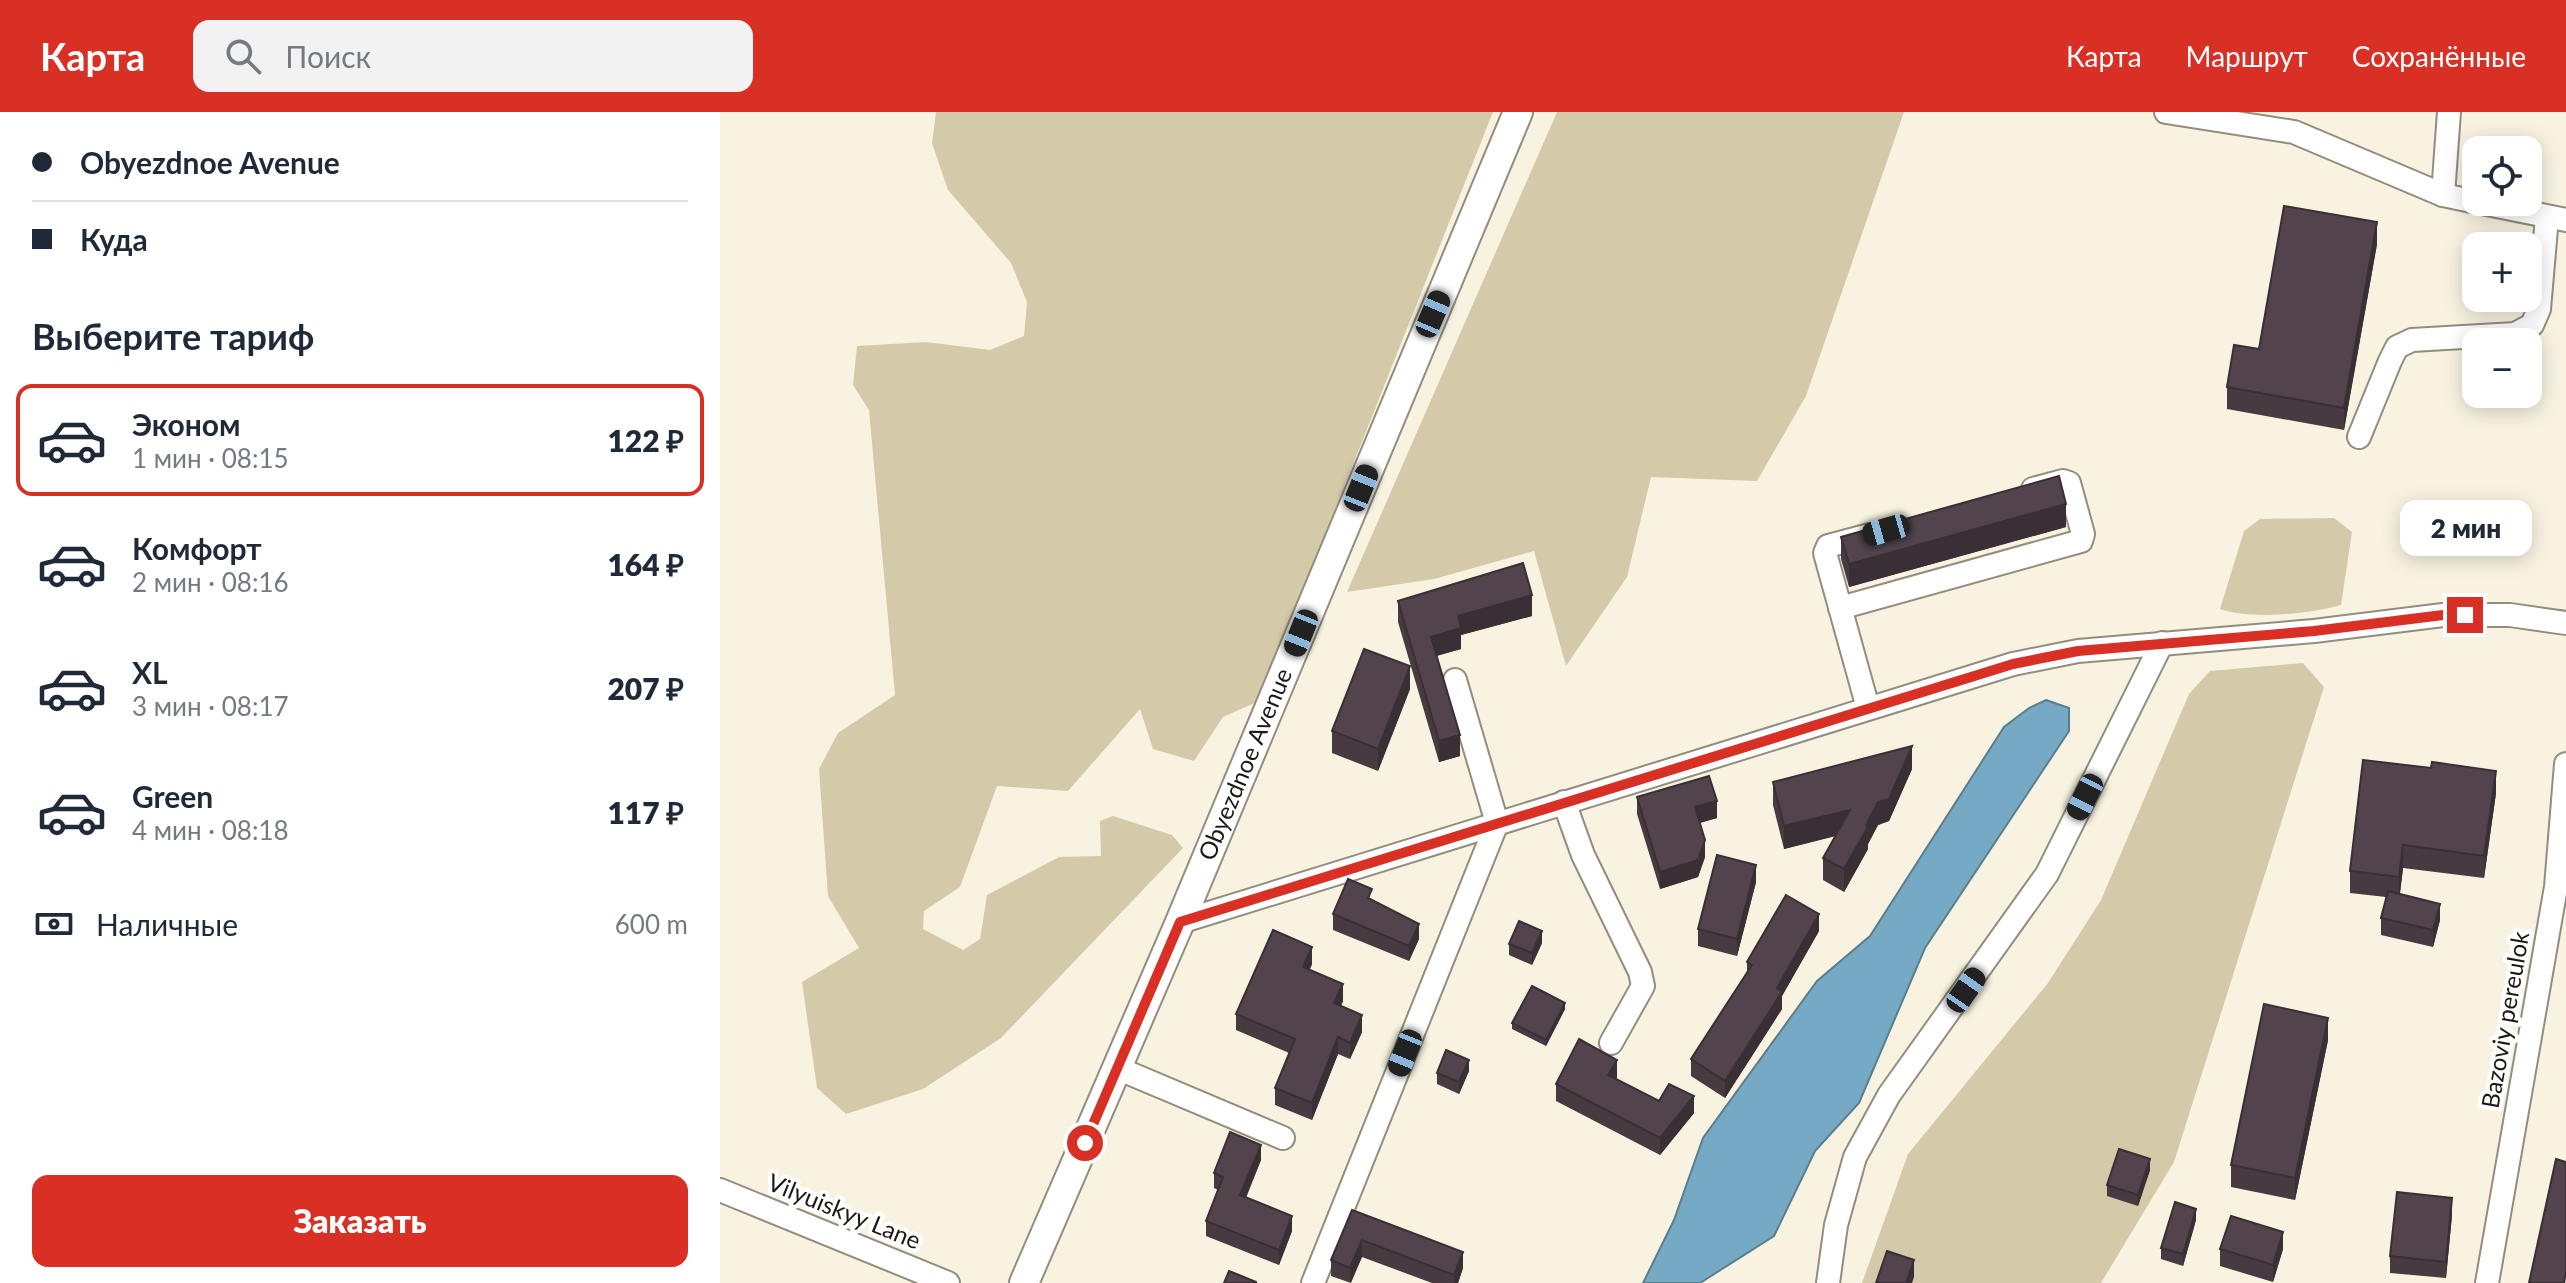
<!DOCTYPE html>
<html lang="ru">
<meta charset="utf-8">
<style>
:root{--surface:#fff;--page:#f2f2f3;--text:#1f2937;--muted:#747a83;--line:#e0e1e3;--accent:#d93025}
body{margin:0;font-family:Lato,sans-serif;background:var(--page);color:var(--text);height:100vh;display:flex;flex-direction:column;font-size:30px;white-space:nowrap}
*{box-sizing:border-box;margin:0}
p{font-size:26px;color:var(--muted)}
.icon{flex:none;width:44px;height:44px;fill:none;stroke:currentColor;stroke-width:2;stroke-linecap:round;stroke-linejoin:round}
.map{position:relative;flex:1;overflow:hidden}
.drawer{display:flex;flex-direction:column;background:var(--surface);width:720px}
.drawer>*{flex:none}
.banner{display:grid;align-content:center;height:176px;padding:0 32px;background:var(--surface)}
.tools{position:absolute;left:1742px;top:24px;display:grid;gap:16px}
.tools a{display:grid;place-items:center;width:80px;height:80px;border-radius:16px;background:var(--surface);box-shadow:0 4px 20px #0003;font-size:40px}
.end{position:absolute;width:36px;height:36px;margin:-18px;border:10px solid #d93025;background:#fff;box-shadow:0 0 0 4px #fff}
.from{border-radius:50%}
.bubble{position:absolute;height:56px;border-radius:16px;background:var(--surface);box-shadow:0 4px 20px #0003;font-size:26px;font-weight:800;line-height:56px;text-align:center}
.car{position:absolute;width:24px;height:48px;margin:-24px -12px;border-radius:10px;box-shadow:0 0 6px 2px #0007;background:linear-gradient(#222 24%,#8ab4d8 0 40%,#222 0 76%,#8ab4d8 0 86%,#222 0)}
.banner b{display:flex;align-items:center;gap:28px;height:76px;font-size:30px}
.banner b+b{border-top:2px solid var(--line)}
.banner i{width:20px;height:20px;background:var(--text)}
ul{padding:0;list-style:none}
li{display:flex;align-items:center;gap:24px;height:112px;margin:0 16px 12px;padding:0 16px;border:4px solid transparent;border-radius:16px}
li div{flex:1}
li b{display:block;font-size:30px}
li em{font-style:normal;font-weight:800}
li.current{border-color:var(--accent)}
li>.icon{width:72px;height:72px;stroke-width:1.5}
h2{padding:0 32px;font-size:36px;line-height:96px}
.pay{display:flex;align-items:center;gap:20px;height:88px;padding:0 32px;font-size:30px}
.pay p{margin-inline-start:auto}
.cta{display:flex;gap:16px;margin-top:auto;padding:16px 32px}
.cta a{flex:1;height:92px;border-radius:16px;background:var(--accent);color:#fff;font-size:32px;font-weight:800;line-height:92px;text-align:center}
header{display:flex;align-items:center;gap:48px;box-sizing:border-box;height:112px;padding:0 40px;background:var(--accent);color:#fff}
header strong{font-size:38px}
nav{display:flex;gap:44px;margin-inline-start:auto;font-size:28px}
.search{width:560px;height:72px;background:var(--page);display:flex;align-items:center;gap:20px;box-sizing:border-box;padding:0 28px;border-radius:16px;color:var(--muted);font-size:30px}
main{display:flex;flex:1;min-height:0}
.map>svg:first-child{display:block}
.green{fill:#d4caaa}
.water{fill:#76a9c3;stroke:#5b7e8e;stroke-width:2}
.lines{fill:none;stroke-linecap:round;stroke-linejoin:round}
.minor-casing{stroke:#928d7d;stroke-width:26}
.major-casing{stroke:#928d7d;stroke-width:32}
.minor{stroke:#fff;stroke-width:22}
.major{stroke:#fff;stroke-width:28}
.wall{fill:#473a41}
.shaded-wall{fill:#392f35}
.building{fill:#52434c;stroke:#392f35;stroke-width:2}
.route{stroke:#d93025;stroke-width:10}
.labels{text-anchor:middle;stroke-width:8;stroke-linejoin:round;paint-order:stroke}
.street-label{font-size:24px;fill:#1b1913;stroke:#fff}
</style>
<header>
<strong>Карта</strong>
<div class="search"><svg class="icon" aria-label="search" viewBox="0 0 24 24"><circle cx="10" cy="10" r="6"/><path d="M15 15l6 6"/></svg>Поиск</div>
<nav><a>Карта</a><a>Маршрут</a><a>Сохранённые</a></nav>
</header>
<main>
<section class="drawer">
<div class="banner">
<b><i class="from"></i>Obyezdnoe Avenue</b>
<b><i></i>Куда</b>
</div>
<h2>Выберите тариф</h2>
<ul>
<li class="current"><svg class="icon" aria-label="car" viewBox="0 0 24 24"><path d="M5 17H2v-5l4-1 3-4h7l3 4 3 1v5h-3M9 17h6M6 11h13"/><circle cx="7" cy="17" r="2"/><circle cx="17" cy="17" r="2"/></svg><div><b>Эконом</b><p>1 мин · 08:15</p></div><em>122 ₽</em></li>
<li><svg class="icon" aria-label="car" viewBox="0 0 24 24"><path d="M5 17H2v-5l4-1 3-4h7l3 4 3 1v5h-3M9 17h6M6 11h13"/><circle cx="7" cy="17" r="2"/><circle cx="17" cy="17" r="2"/></svg><div><b>Комфорт</b><p>2 мин · 08:16</p></div><em>164 ₽</em></li>
<li><svg class="icon" aria-label="car" viewBox="0 0 24 24"><path d="M5 17H2v-5l4-1 3-4h7l3 4 3 1v5h-3M9 17h6M6 11h13"/><circle cx="7" cy="17" r="2"/><circle cx="17" cy="17" r="2"/></svg><div><b>XL</b><p>3 мин · 08:17</p></div><em>207 ₽</em></li>
<li><svg class="icon" aria-label="car" viewBox="0 0 24 24"><path d="M5 17H2v-5l4-1 3-4h7l3 4 3 1v5h-3M9 17h6M6 11h13"/><circle cx="7" cy="17" r="2"/><circle cx="17" cy="17" r="2"/></svg><div><b>Green</b><p>4 мин · 08:18</p></div><em>117 ₽</em></li>
</ul>
<div class="pay"><svg class="icon" aria-label="cash" viewBox="0 0 24 24"><path d="M3 7h18v10H3z"/><circle cx="12" cy="12" r="2"/></svg>Наличные<p>600 m</p></div>
<div class="cta"><a>Заказать</a></div>
</section>
<div class="map">
<svg width="1846" height="1171" viewBox="0 0 1846 1171">
<rect width="100%" height="100%" fill="#f8f3e1"/>
<g class="green">
<path d="M216,0H773L539,589L503,605L474,649L433,637L420,597L348,679L277,674L240,775L204,799L203,817L243,838L260,827L267,783L339,745L381,744L380,709L393,704L452,723L463,736L281,926L203,977L126,1002L97,976L82,870L139,836L108,784L99,657L118,621L175,583L149,298L133,273L137,234L206,230L270,238L304,224L307,190L291,151L228,78L212,31Z"/>
<path d="M837,0H1184L1086,284L1037,369L931,365L907,465L846,554L814,439L714,467L627,480Z"/>
<path d="M1614,406L1632,420L1621,493C1589,502 1531,508 1500,497L1524,419L1540,407Z"/>
<path d="M1583,551L1604,575L1454,1050L1381,1171H1142L1188,1042L1328,871L1381,788L1469,582L1490,559Z"/>
</g>
<path class="water" d="M1326,588L1349,596V619L1205,836L1139,991L1095,1039L1054,1124L980,1171H923L954,1108L983,1026L1097,869L1150,824L1284,615L1309,596Z"/>
<g class="lines">
<defs>
<g id="minor">
<path d="M1446,0L1574,20L1723,83L1756,90"/>
<path d="M1723,83L1729,0"/>
<path d="M1757,90L1846,108"/>
<path d="M1639,325L1670,249L1677,235L1692,228L1795,222L1812,213L1819,197L1827,105"/>
<path d="M1120,496L1361,429L1363,422L1349,371L1343,369L1313,377"/>
<path d="M1148,596L1105,441L1108,434L1149,423"/>
<path d="M844,690L863,743L920,860L923,874L891,931"/>
<path d="M460,810L1293,552L1358,539L1594,519L1723,503H1790L1846,511"/>
<path d="M397,956L563,1026"/>
<path d="M0,1078L228,1171"/>
<path d="M593,1171L777,711L735,568"/>
<path d="M1108,1171L1116,1113L1135,1045L1169,983L1327,762L1442,531"/>
<path d="M1767,1171L1836,775L1846,652"/>
</g>
<g id="major">
<path id="s1" d="M304,1171L460,810L798,0"/>
</g>
</defs>
<use href="#minor" class="minor-casing"/>
<use href="#major" class="major-casing"/>
<use href="#minor" class="minor"/>
<use href="#major" class="major"/>
</g>
<g class="wall">
<path d="M1657,132L1624,318L1507,297V275L1539,237Z"/>
<path d="M1346,415L1129,475L1121,447V425Z"/>
<path d="M678,489L812,504L741,523V537L717,544L740,644L719,650L678,510Z"/>
<path d="M690,577L658,659L612,641V619Z"/>
<path d="M1192,657L1169,709L1158,713L1148,732V737L1124,780L1103,768V746L1116,724L1064,737L1053,693V670Z"/>
<path d="M1776,681L1764,766L1683,756L1680,782L1720,808L1713,835L1661,823V806L1666,785L1630,781V759Z"/>
<path d="M917,685L997,706L980,711L985,745L978,765L940,777L917,702Z"/>
<path d="M1036,770L1017,844L978,834V817Z"/>
<path d="M652,788L699,827L689,849L613,818V802Z"/>
<path d="M1099,819L1062,884V897L1005,986L971,964V947L1027,860V850Z"/>
<path d="M822,831L812,853L789,843V832Z"/>
<path d="M592,852L590,857L623,889L621,894L642,920L630,947L618,942L592,1008L555,993V976L569,941L516,918V902Z"/>
<path d="M845,897L826,934L792,917V911Z"/>
<path d="M1608,928L1575,1088L1511,1075V1053Z"/>
<path d="M749,959L739,982L717,972V961Z"/>
<path d="M897,965L896,967L939,989L974,1001L940,1043L836,989V972Z"/>
<path d="M541,1048L526,1086L572,1119L559,1153L486,1124V1109L498,1078L494,1076V1061Z"/>
<path d="M1430,1058L1418,1094L1387,1084V1073Z"/>
<path d="M632,1098L743,1156L738,1171H712L642,1145L631,1171L611,1164V1148Z"/>
<path d="M1732,1103L1726,1166L1670,1161V1144Z"/>
<path d="M1476,1108L1463,1154L1441,1147V1136Z"/>
<path d="M1500,1137H1563L1553,1170L1500,1154Z"/>
</g>
<g class="shaded-wall">
<path d="M1657,110V132L1624,318V296Z"/>
<path d="M1346,392V415L1129,475V452Z"/>
<path d="M812,483V504L741,523V537L711,545V525L738,504Z"/>
<path d="M690,554V577L658,659V637Z"/>
<path d="M740,623V644L719,650V629Z"/>
<path d="M1192,634V657L1169,709L1158,713L1148,732V737L1124,780V757L1158,690Z"/>
<path d="M1776,659V681L1764,766V744Z"/>
<path d="M997,689V706L975,712V695Z"/>
<path d="M1130,698V720L1064,737V714Z"/>
<path d="M985,728V745L978,765L940,777V760Z"/>
<path d="M1683,733V756L1679,787V765Z"/>
<path d="M1036,753V770L1017,844V827Z"/>
<path d="M1720,792V808L1713,835V818Z"/>
<path d="M1099,802V819L1062,884V897L1005,986V969Z"/>
<path d="M699,812V827L689,849V834Z"/>
<path d="M822,819V831L812,853V841Z"/>
<path d="M592,835V852L583,872V855Z"/>
<path d="M623,872V889L614,908V891Z"/>
<path d="M845,891V897L826,934V928Z"/>
<path d="M642,903V920L630,947V931Z"/>
<path d="M1608,906V928L1575,1088V1066Z"/>
<path d="M618,925V942L592,1008V991Z"/>
<path d="M749,948V959L739,982V970Z"/>
<path d="M897,948V965L888,980V963Z"/>
<path d="M974,984V1001L940,1043V1026Z"/>
<path d="M541,1033V1048L520,1098V1083Z"/>
<path d="M1430,1047V1058L1418,1094V1083Z"/>
<path d="M1732,1086V1103L1726,1166V1150Z"/>
<path d="M1476,1097V1108L1463,1154V1142Z"/>
<path d="M572,1104V1119L559,1153V1138Z"/>
<path d="M1563,1120V1137L1553,1170V1153Z"/>
<path d="M642,1128V1145L630,1171V1156Z"/>
<path d="M743,1140V1156L738,1171H734V1163Z"/>
<path d="M1194,1148V1165L1192,1171H1186Z"/>
</g>
<g class="building">
<path d="M1564,94L1657,110L1624,296L1507,275L1514,233L1539,237Z"/>
<path d="M1339,364L1346,392L1129,452L1121,425Z"/>
<path d="M803,451L812,483L738,504L741,516L711,525L740,623L719,629L678,489Z"/>
<path d="M644,537L690,554L658,637L612,619Z"/>
<path d="M1192,634L1169,687L1158,690L1146,713L1148,715L1124,757L1103,746L1130,698L1064,714L1053,670Z"/>
<path d="M1643,648L1711,656L1712,650L1776,659L1764,744L1683,733L1679,765L1630,759Z"/>
<path d="M989,664L997,689L975,695L985,728L978,748L940,760L917,685Z"/>
<path d="M997,743L1036,753L1017,827L978,817Z"/>
<path d="M628,767L652,777L648,786L699,812L689,834L613,802Z"/>
<path d="M1668,779L1720,792L1713,818L1661,806Z"/>
<path d="M1066,783L1099,802L1057,876L1062,880L1005,969L971,947L1032,853L1027,850Z"/>
<path d="M799,809L822,819L812,841L789,832Z"/>
<path d="M553,818L592,835L583,855L623,872L614,891L642,903L630,931L618,925L592,991L555,976L575,927L516,902Z"/>
<path d="M812,874L845,891L826,928L792,911Z"/>
<path d="M1544,892L1608,906L1575,1066L1511,1053Z"/>
<path d="M859,927L897,948L888,963L939,989L949,972L974,984L940,1026L836,972Z"/>
<path d="M726,938L749,948L739,970L717,961Z"/>
<path d="M510,1020L541,1033L520,1083L572,1104L559,1138L486,1109L503,1065L494,1061Z"/>
<path d="M1399,1037L1430,1047L1418,1083L1387,1073Z"/>
<path d="M1836,1047L1846,1050V1160L1844,1171H1809Z"/>
<path d="M1677,1080L1732,1086L1726,1150L1670,1144Z"/>
<path d="M1455,1090L1476,1097L1463,1142L1441,1136Z"/>
<path d="M632,1098L743,1140L734,1163L642,1128L630,1156L611,1148Z"/>
<path d="M1511,1104L1563,1120L1553,1153L1500,1137Z"/>
<path d="M1167,1139L1194,1148L1186,1171H1156Z"/>
<path d="M509,1159L536,1170V1171H504Z"/>
</g>
<g class="lines">
<path class="route" d="M365,1031L460,810L1293,552L1358,539L1594,519L1723,503H1745"/>
</g>
<g class="labels">
<g class="street-label">
<text dy="8" stroke="none"><textPath href="#s1" startOffset="564">Obyezdnoe Avenue</textPath></text>
<text transform="translate(1786 908) rotate(-80)" y="8">Bazoviy pereulok</text>
<text transform="translate(124 1100) rotate(22)" y="8">Vilyuiskyy Lane</text>
</g>
</g>
</svg>
<div class="tools">
<a><svg class="icon" aria-label="locate" viewBox="0 0 24 24"><circle cx="12" cy="12" r="6"/><path d="M12 2v4M12 18v4M2 12h4M18 12h4"/></svg></a>
<a>+</a>
<a>−</a>
</div>
<i class="end from" style="left:365px;top:1031px"></i>
<i class="end" style="left:1745px;top:503px"></i>
<div class="bubble" style="left:1680px;top:388px;width:132px">2 мин</div>
<i class="car" style="left:713px;top:202px;rotate:23deg"></i>
<i class="car" style="left:641px;top:376px;rotate:22deg"></i>
<i class="car" style="left:1166px;top:418px;rotate:254deg"></i>
<i class="car" style="left:581px;top:521px;rotate:202deg"></i>
<i class="car" style="left:1365px;top:685px;rotate:207deg"></i>
<i class="car" style="left:1246px;top:878px;rotate:35deg"></i>
<i class="car" style="left:685px;top:941px;rotate:202deg"></i>
</div>
</main>
